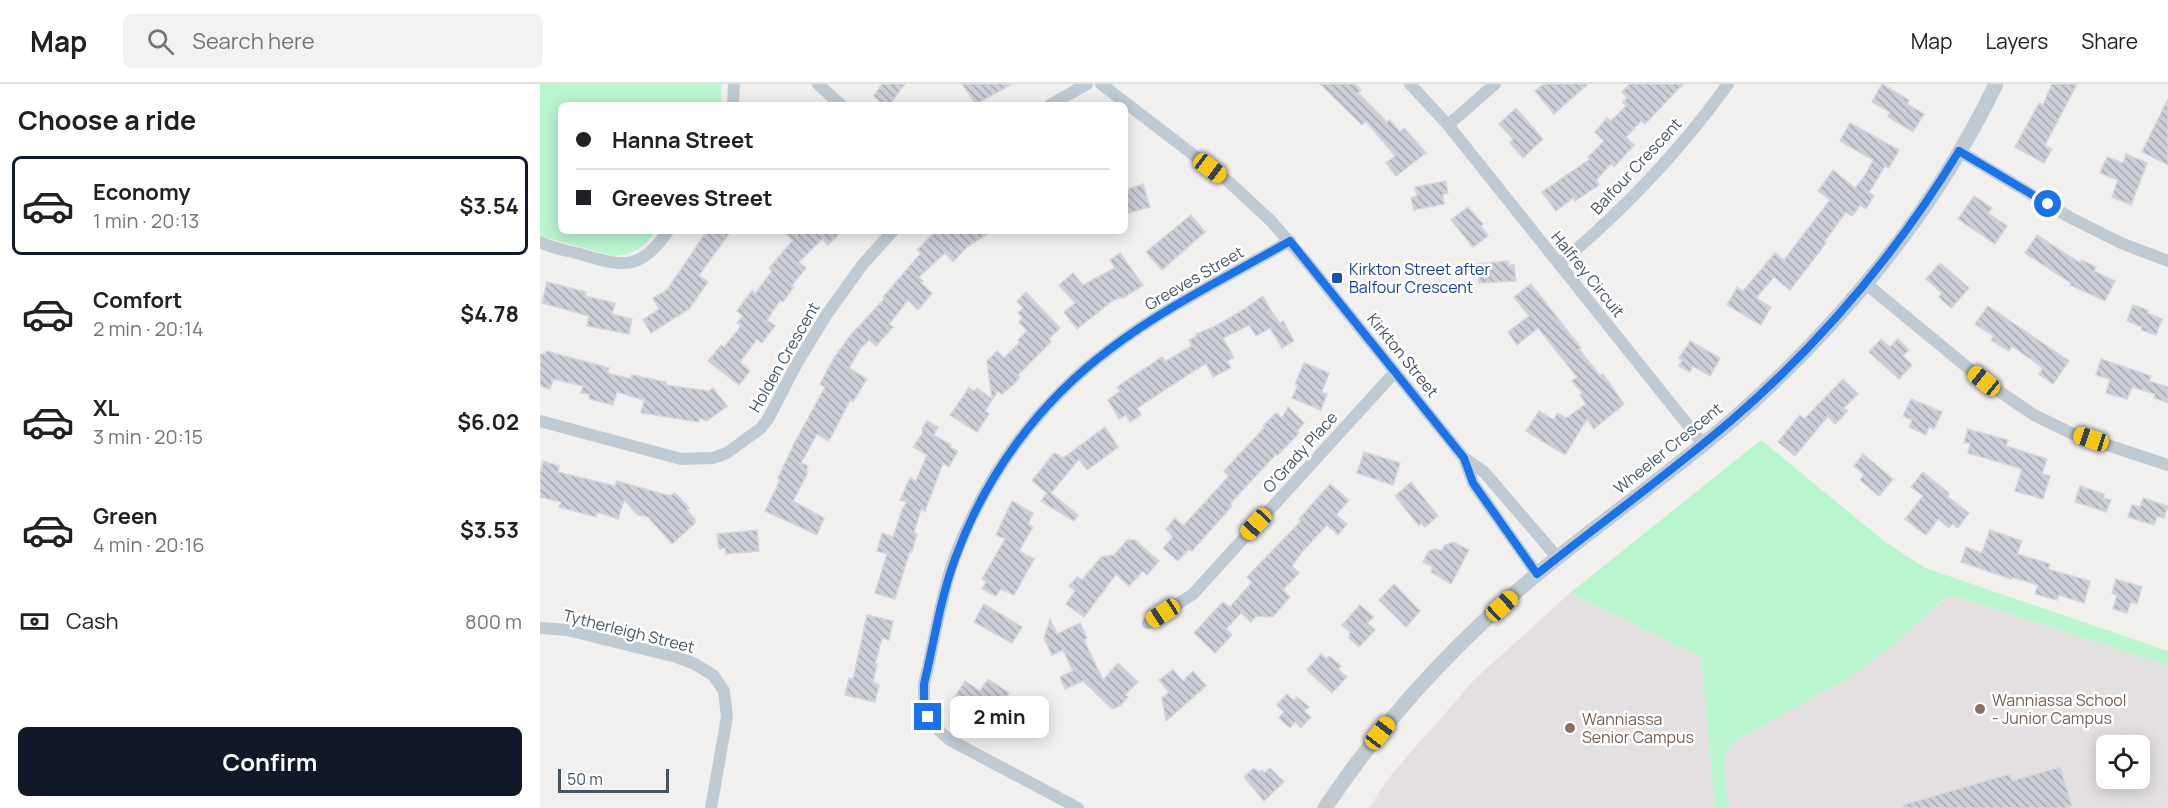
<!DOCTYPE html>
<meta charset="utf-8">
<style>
:root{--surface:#fff;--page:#f2f2f2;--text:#202124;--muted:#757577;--line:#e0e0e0;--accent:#111827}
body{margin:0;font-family:Manrope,sans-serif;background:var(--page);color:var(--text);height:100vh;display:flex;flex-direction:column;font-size:22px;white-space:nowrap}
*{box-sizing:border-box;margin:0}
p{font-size:20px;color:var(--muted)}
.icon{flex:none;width:33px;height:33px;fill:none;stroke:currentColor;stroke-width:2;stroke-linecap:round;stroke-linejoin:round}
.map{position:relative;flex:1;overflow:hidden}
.drawer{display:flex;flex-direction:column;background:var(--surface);width:540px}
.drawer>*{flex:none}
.guide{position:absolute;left:18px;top:18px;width:570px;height:132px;border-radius:9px;box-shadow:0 3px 15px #0003;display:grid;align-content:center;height:132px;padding:0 18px;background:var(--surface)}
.controls{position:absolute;left:1556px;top:651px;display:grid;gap:12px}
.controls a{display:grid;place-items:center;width:54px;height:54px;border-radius:9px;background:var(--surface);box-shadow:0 3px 15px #0003;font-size:30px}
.scale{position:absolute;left:18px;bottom:15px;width:111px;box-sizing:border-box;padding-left:6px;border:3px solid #455460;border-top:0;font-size:16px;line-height:21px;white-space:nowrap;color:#455460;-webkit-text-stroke:4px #fff;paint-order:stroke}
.end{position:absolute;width:27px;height:27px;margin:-14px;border:8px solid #1a73e8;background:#fff;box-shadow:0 0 0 3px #fff}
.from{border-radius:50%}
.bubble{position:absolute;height:42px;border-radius:9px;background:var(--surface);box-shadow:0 3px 15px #0003;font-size:20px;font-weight:700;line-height:42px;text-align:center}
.car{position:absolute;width:18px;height:36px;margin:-18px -9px;border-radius:8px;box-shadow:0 0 4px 2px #0007;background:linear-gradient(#f5c518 24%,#345 0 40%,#f5c518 0 76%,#345 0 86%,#f5c518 0)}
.guide b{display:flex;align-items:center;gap:21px;height:57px;font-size:22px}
.guide b+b{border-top:2px solid var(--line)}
.guide i{width:15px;height:15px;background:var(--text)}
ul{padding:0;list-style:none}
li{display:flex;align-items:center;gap:18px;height:99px;margin:0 12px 9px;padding:0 6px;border:3px solid transparent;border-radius:9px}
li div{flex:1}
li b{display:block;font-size:22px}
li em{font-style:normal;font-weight:700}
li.selected{border-color:var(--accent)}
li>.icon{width:54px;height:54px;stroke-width:1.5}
h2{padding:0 18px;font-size:27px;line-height:72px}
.pay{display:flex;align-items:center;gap:15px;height:66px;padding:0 18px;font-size:22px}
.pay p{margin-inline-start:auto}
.cta{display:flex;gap:12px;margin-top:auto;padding:12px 18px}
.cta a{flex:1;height:69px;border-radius:9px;background:var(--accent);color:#fff;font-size:24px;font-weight:700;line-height:69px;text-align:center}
header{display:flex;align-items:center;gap:36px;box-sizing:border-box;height:84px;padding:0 30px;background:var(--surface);border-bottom:2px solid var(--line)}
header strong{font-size:28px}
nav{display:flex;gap:33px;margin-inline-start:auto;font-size:21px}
.search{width:420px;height:54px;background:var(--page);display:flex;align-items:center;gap:15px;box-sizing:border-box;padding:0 21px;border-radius:9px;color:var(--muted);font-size:22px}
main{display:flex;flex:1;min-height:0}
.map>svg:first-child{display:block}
.education{fill:#e4e0e1;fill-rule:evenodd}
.green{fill:#b9f5cf}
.building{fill:url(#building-back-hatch);stroke:#d3d6dc;stroke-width:1.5}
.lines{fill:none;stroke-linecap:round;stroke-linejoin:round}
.minor{stroke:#bfcad3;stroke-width:12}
.tertiary{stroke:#bfcad3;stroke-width:15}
.route{stroke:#1a73e8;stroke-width:8}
.transit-dot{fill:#1a4fb4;stroke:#fff;stroke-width:2}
.education-dot{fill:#8d6e63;stroke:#fff;stroke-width:2}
.labels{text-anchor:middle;stroke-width:5;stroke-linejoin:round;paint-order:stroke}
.street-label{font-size:16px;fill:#455460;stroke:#fff}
.transit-label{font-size:16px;fill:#164399;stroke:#fff;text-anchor:start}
.education-label{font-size:16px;fill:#785e54;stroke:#fff;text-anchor:start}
</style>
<header>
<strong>Map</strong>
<div class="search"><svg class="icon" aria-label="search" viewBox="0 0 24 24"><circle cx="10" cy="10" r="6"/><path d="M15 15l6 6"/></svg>Search here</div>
<nav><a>Map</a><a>Layers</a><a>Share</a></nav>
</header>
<main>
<section class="drawer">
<h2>Choose a ride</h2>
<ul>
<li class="selected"><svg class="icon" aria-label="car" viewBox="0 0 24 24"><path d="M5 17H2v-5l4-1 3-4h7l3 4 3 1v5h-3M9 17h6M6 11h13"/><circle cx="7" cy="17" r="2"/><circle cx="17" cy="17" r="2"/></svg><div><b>Economy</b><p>1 min · 20:13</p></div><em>$3.54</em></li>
<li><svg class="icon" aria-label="car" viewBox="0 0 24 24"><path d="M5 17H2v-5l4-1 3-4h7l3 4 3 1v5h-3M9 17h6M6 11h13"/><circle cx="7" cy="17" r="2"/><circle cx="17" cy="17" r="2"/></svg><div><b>Comfort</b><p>2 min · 20:14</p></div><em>$4.78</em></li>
<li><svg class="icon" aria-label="car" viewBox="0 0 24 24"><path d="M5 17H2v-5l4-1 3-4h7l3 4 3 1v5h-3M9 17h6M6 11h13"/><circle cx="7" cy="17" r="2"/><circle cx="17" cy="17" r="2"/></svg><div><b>XL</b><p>3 min · 20:15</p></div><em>$6.02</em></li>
<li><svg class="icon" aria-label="car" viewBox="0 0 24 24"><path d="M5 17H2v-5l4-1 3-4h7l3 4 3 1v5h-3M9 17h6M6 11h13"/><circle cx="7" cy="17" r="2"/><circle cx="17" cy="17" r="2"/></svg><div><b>Green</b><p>4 min · 20:16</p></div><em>$3.53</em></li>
</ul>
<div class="pay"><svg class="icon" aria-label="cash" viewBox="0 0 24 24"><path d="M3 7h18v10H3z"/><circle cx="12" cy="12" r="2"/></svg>Cash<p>800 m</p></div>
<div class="cta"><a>Confirm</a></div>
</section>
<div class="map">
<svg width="1628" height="724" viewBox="0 0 1628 724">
<defs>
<pattern id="building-back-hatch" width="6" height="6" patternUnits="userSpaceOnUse" patternTransform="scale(1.5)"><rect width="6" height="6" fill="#cbced6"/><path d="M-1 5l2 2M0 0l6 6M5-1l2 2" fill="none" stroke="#a7aab1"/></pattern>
</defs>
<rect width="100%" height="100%" fill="#f2efef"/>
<g class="education">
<path d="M1030,509L1161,573L1175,724H829L850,692L935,595Z"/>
<path d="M1415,512L1628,582V724H1188L1184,678L1186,667L1196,656L1310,593L1354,560L1403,516ZM1566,662H1599V694H1566Z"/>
</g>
<g class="green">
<path d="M0,0H181V21H21V147H116C104,163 94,171 74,172L0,152Z"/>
<path d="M1221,356L1344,457L1385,484L1628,567V582L1416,512L1402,516L1354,560L1310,593L1196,656L1186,667L1184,678L1188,724H1175L1161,573L1030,509Z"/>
</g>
<g class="building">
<path d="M342,0H365L349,21H344L334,12Z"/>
<path d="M422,0H472L436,20Z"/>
<path d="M780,0H815L821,6L818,9L847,38L850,36L860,48L864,44L886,69L856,92L846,79L855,72L826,37L822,41Z"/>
<path d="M1004,0H1048L1014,30L995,7Z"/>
<path d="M1090,0H1143L1105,40L1101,37L1086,53L1094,61L1074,83L1071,80L1056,96L1059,101L1035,117L1033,114L1016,127L1002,108L1050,75L1048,73L1064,57L1055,48L1067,34L1071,37L1086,22L1083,18L1087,14L1082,8Z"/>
<path d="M1342,0L1369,16L1367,20L1384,30L1373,48L1348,33L1350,28L1332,18Z"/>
<path d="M1512,0H1537L1505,61L1512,65L1504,79L1475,63L1499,19L1503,21Z"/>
<path d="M1628,15V81L1602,68Z"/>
<path d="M976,24L1003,55L983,74L970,59L973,55L959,40Z"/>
<path d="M1310,39L1359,66L1349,84L1345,82L1329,108L1334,112L1326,125L1320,121L1312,132L1306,128L1284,158L1286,159L1250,206L1234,193L1216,214L1231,223L1221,241L1187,221L1197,203L1203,207L1235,169L1244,176L1290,116L1278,107L1293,86L1315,104L1326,90L1333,76L1300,57Z"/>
<path d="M1586,70L1607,79L1591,121L1572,113L1578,96L1560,89L1567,73L1583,79Z"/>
<path d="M906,97L908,109L903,110L904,120L874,126L871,114L877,112L875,103Z"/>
<path d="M603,100L610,123L585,130V106Z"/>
<path d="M1434,112L1452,124L1448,129L1467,142L1455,160L1418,135Z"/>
<path d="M928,123L943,140L941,142L948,152L933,163L911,136Z"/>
<path d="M651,131L665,148L622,186L606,168Z"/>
<path d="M167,147H191L159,191L168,198L149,225L111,249L103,236L119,225L113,214L127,206Z"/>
<path d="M243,147H302L288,161L282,155L259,178L266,184L252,201L254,203L243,218L240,216L227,236L235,242L222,259L217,255L200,278L210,287L199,301L168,277L181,261L184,263L201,242L197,239L203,232L197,227L212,206L215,210L232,187L229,184L253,156Z"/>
<path d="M396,147H452L427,163L413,178L405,169L379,193L383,197L381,199L392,209L378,226L368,216L349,240L353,243L336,262L329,256L320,265L309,284L327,295L313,318L310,316L289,357L277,350L261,379L268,382L266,387L268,388L253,417L284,434L277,451L225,427L240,396L238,394L255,358L285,303L280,300L294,274L309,253L344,215L343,213L381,169L377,166Z"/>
<path d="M1497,151L1540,179L1542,176L1556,183L1554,187L1575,197L1565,217L1530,201L1531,199L1485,169Z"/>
<path d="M580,169L603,201L583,214L582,213L572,217L537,245L524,228L535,219L519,201L533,189L543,201L575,184L570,176Z"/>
<path d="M968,177L969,181H974L976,197L939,199L937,180Z"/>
<path d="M1400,179L1429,204L1411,224L1399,213L1402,209L1386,195Z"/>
<path d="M7,198L46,208L45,212L75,219L72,230L92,235L89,250L47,242L49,232L2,219Z"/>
<path d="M991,200L1041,264L1039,265L1060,292L1063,290L1084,320L1054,345L1047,335L1025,371L986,347L999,327L1014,336L1017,329L1026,334L1046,320L1040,311L1042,309L1032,297L1037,293L998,244L977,261L968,248L989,232L974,213Z"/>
<path d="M486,208L520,244L509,255L511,258L478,291L480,293L473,301L462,310L458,307L445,327L449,330L437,348L410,331L429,304L434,307L437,304L452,315L447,277L457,267L464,274L480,258L478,256L487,247L479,238L483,234L478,229L483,224L477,217Z"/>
<path d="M723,212L731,227L740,239L743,237L754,257L742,264L730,244L716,252L709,241L683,254L694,274L687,277L691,284L673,293L666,279L597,324L601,331L590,338L586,331L579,335L568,316L580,307L577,303L622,273L626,277L652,262L649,256L657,252L656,250L674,243L701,227Z"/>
<path d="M1593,221L1608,226L1607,229L1622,235L1616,251L1601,246L1602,243L1587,237Z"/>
<path d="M1448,222L1529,277L1513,300L1499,290L1503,284L1472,262L1469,267L1451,256L1454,252L1435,240Z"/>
<path d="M1341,255L1350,263L1358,255L1369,266L1363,272L1372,281L1359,295L1329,268Z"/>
<path d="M1150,257L1180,274L1170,292L1153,282L1150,288L1139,282L1142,276L1139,274Z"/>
<path d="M6,267L69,284L67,289L91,295L92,291L126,298L125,301L169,307L173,304L187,322L167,337L160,334L159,338L101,329L104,316L77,308L73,321L49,315V310L41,309L43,302L13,295L10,305L0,302V270H6Z"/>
<path d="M1561,275L1611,292L1609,297L1628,303V319L1614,314L1615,310L1592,303L1587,315L1566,309L1570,295L1556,291Z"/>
<path d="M764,279L789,289L782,308L787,310L781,326L752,314L758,301L755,300Z"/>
<path d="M1303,295L1318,310L1304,324L1308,327L1295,340L1288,332L1255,372L1238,358L1260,331L1264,335Z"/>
<path d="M1371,315L1402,328L1394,345L1389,343L1386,351L1369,343L1372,336L1363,332Z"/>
<path d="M748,323L764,339L757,347L759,349L738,371L736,370L690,420L692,422L652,467L649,465L638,477L623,464L633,453L626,445L635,434L643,442L689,392L684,387L724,344L723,342L736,329L742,334Z"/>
<path d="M387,337L398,343L394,351L411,361L410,363L418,367L409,383L403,379L385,427L381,425L374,448L377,450L372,468L370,467L355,515L335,509L347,470L337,467L342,449L353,453L362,426L367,418L360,416L370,394L376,397L387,371L373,363L383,349L382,345Z"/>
<path d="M565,343L578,363L547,386L539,375L511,409L538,431L534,437L501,417L507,409L492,397L514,369L523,374Z"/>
<path d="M1428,345L1468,356L1466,362L1507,375L1502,390L1510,392L1503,415L1475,407L1482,385L1428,369L1430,359H1424Z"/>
<path d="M824,368L860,379L853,401L817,389Z"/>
<path d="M1323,370L1353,395L1339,412L1320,396L1324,391L1314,382Z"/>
<path d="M3,377L19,382L18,388L75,402L77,397L130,412L135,409L149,424L147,426L155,435V439L132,460L108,433L98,431L84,416L78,435L57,428L56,433L19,423L21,418L0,413V390Z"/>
<path d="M1383,388L1409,409L1408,413L1429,429L1418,444L1412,440L1409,444L1398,435L1386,451L1365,435L1383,412L1371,403Z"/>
<path d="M871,398L898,432L885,443L881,439L879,442L855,412Z"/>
<path d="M790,400L809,416L796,431L807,440L798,451L787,441L762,468L752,482L759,489L743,506L750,513L733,533L716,532L711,538L701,529L686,545L692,551L675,569L654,549L683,518L690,523L712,498L707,493L761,437L759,435Z"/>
<path d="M1540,402L1564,410L1563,414L1571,416L1566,428L1535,418Z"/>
<path d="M1603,414L1628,422L1624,434L1617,432L1614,441L1588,433L1592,421L1600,423Z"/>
<path d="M472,417L493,429L488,440L493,443L479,467L494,475L474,511L461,505L456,512L442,505L446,498L442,495L465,455L456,451Z"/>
<path d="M217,446L219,467L186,470L185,464L179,465L177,450Z"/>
<path d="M1450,446L1482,457L1477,470L1510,480L1508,485L1550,497L1544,519L1519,511L1517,516L1495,510L1498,501L1471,493V495L1421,478L1426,463L1442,469Z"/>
<path d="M587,456H595L619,477L607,491L603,487L589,502L576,490L544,533L526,520L535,507L529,502L537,493L542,496L561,473L574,471Z"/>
<path d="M913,458L929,466L911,500L891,488L893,483L883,478L889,467L896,465L901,467L905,461Z"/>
<path d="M1576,495L1602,503L1597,520L1591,518L1587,529L1573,525L1577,511L1572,509Z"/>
<path d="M854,500L880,527L866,543L839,516Z"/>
<path d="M444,520L482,543L472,559L434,538Z"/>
<path d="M820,521L834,533L827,539L835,546L819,563L809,554L810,548L802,541Z"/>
<path d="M327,531L353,537L349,556L342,554L335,580H337L333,598L339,601L335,618L305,611L309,594L313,595Z"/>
<path d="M510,535L517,550L540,539L547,554L544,556L563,596L578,579L598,598L585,611L588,613L580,622L572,625L543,597L525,605L520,593L533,587L523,566L512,571L504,554Z"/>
<path d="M781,570L787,575L789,572L801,582L798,585L807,593L792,609L767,586Z"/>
<path d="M633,586L643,597L653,587L666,602L626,637L622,614L629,608L619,596Z"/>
<path d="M448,595L469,609L449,642L412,617L425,597L440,607Z"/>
<path d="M747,610L754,617L757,613L769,623L764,627L771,633L761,644L755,638L750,644L739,634L744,628L737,621Z"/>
<path d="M1520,683L1532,722L1525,724H1364L1363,721L1470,690L1472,697Z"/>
<path d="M714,684L719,688L722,686L724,689L730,684L744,698L724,717L704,693Z"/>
</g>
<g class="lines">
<g class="minor">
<path d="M278,0L301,21"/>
<path d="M561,0L689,98L730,136L765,176L924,374L944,388L1018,474"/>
<path d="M870,0L908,41L1163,360"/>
<path d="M193,21L194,0"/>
<path d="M510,21L547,0"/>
<path d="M908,41L955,0"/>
<path d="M1419,67L1531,134L1581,159L1628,177"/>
<path d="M0,158C12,164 27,167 40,170C83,183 100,187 128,147"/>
<path d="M1019,180C1083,127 1140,67 1188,0"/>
<path d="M1325,199L1444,297L1494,331L1531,349L1628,381"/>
<path d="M0,337L141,375L173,374L187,369L221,344L228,335L256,281L287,230L323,180L353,147"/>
<path d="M924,374L933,399L997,490"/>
<path d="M608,539L653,510L855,288"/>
<path d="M0,544L27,546L136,573L153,579L173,591L184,607L187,633L171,724"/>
<path d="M538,724L410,656C388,639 383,627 384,600C394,559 400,515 414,475C445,392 498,319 570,265C625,223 689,192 750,157"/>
</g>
<path class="tertiary" d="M785,724C843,637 916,558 996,491C1061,437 1132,389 1196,333C1301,240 1395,127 1456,0"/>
</g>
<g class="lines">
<path class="route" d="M388,633L384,617V600C394,559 400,515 415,475C445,392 498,319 570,265C625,223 689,192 750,157L924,374L933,399L997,490C1062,438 1130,389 1193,335C1282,258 1358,167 1419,67L1508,120"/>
</g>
<rect class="transit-dot" x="791" y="188" width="12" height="12" rx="3"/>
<g class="education-dot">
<circle cx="1440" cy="625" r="6"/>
<circle cx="1030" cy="644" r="6"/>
</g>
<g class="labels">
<g class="street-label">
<text transform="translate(1096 82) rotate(-47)" y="6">Balfour Crescent</text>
<text transform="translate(1048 190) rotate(51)" y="6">Halfrey Circuit</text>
<text transform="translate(654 194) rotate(-30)" y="6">Greeves Street</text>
<text transform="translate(863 271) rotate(51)" y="6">Kirkton Street</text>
<text transform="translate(244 273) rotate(-60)" y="6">Holden Crescent</text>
<text transform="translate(1128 364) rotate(-39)" y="6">Wheeler Crescent</text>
<text transform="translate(760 368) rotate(-48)" y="6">O'Grady Place</text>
<text transform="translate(89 547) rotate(14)" y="6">Tytherleigh Street</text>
</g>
<g class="transit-label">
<text x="809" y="191">Kirkton Street after<tspan x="809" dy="18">Balfour Crescent</tspan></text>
</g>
<g class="education-label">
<text x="1452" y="622">Wanniassa School<tspan x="1452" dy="18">- Junior Campus</tspan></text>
<text x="1042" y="641">Wanniassa<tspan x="1042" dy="18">Senior Campus</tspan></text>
</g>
</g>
</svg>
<div class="controls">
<a><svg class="icon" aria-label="locate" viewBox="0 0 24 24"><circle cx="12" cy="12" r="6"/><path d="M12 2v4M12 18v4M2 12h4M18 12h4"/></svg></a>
</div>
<div class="scale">50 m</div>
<i class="end from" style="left:1508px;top:120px"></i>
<i class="end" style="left:388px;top:633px"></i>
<div class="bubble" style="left:410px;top:612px;width:99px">2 min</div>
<i class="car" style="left:670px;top:84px;rotate:127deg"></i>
<i class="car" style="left:1444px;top:297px;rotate:309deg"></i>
<i class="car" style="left:1551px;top:355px;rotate:288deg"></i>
<i class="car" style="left:716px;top:440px;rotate:223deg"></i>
<i class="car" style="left:962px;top:522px;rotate:47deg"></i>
<i class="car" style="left:623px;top:529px;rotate:237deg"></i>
<i class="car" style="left:840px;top:649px;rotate:38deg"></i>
<div class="guide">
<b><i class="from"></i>Hanna Street</b>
<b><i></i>Greeves Street</b>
</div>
</div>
</main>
